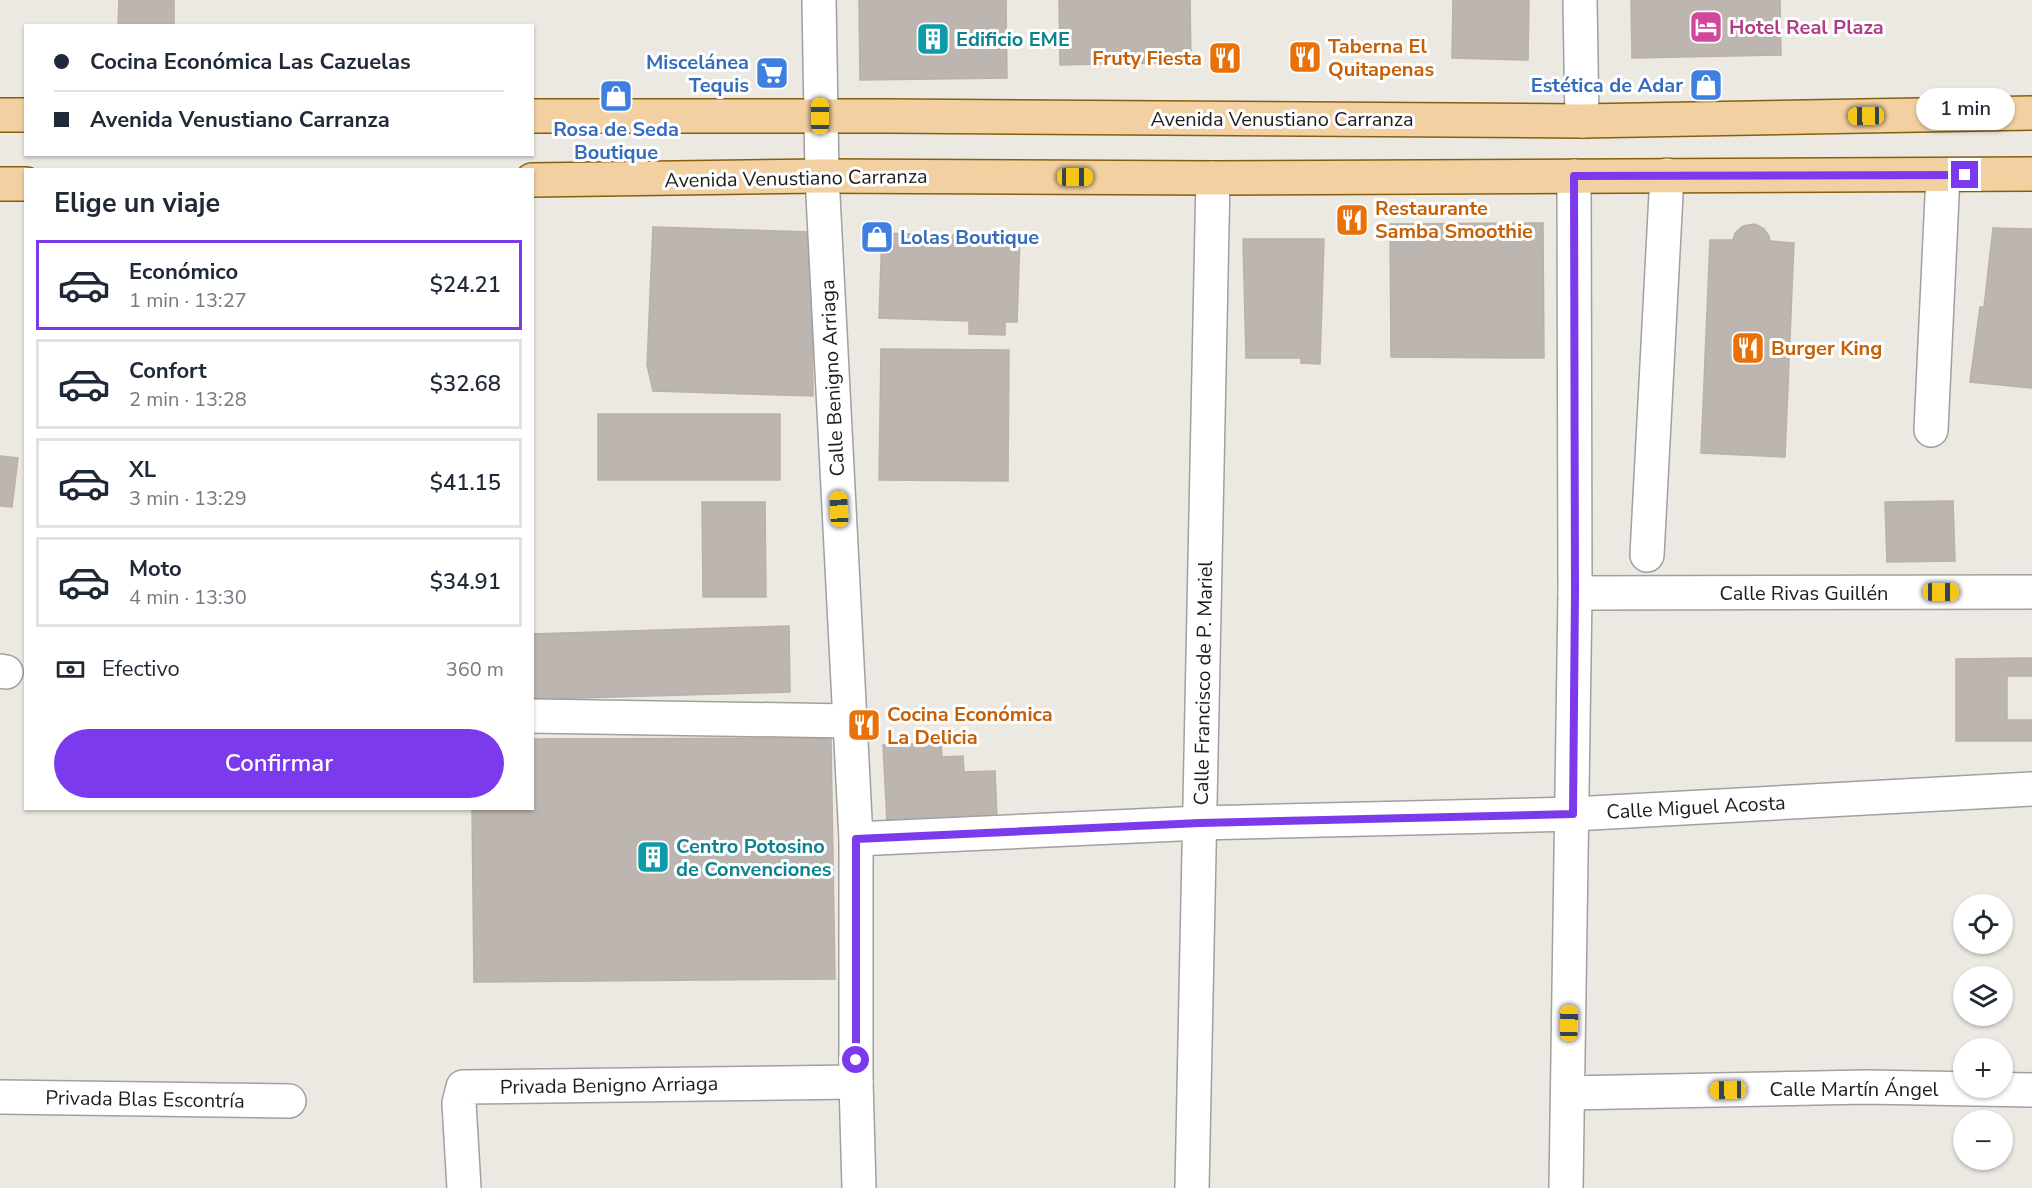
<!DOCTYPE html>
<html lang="es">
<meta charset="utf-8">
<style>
:root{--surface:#fff;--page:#f6f6f7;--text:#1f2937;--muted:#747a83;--line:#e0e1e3;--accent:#7c3aed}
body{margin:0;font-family:"Nunito Sans",sans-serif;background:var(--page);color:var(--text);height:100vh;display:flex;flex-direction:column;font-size:22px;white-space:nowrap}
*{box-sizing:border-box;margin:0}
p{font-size:20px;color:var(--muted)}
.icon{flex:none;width:33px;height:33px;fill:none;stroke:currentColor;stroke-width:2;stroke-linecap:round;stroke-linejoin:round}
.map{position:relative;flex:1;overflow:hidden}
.side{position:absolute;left:24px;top:168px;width:510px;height:642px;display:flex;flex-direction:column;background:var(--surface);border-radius:0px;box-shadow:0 2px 4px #0004}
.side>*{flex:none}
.top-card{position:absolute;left:24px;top:24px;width:510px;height:132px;border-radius:0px;box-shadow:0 2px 4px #0004;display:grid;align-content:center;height:132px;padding:0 30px;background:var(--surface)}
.buttons{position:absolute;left:1953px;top:894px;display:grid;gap:12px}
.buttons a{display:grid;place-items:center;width:60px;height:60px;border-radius:50%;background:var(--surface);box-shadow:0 2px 4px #0004;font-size:30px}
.end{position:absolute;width:27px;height:27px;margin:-14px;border:8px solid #7c3aed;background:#fff;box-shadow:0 0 0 3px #fff}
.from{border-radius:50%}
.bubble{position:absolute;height:42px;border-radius:21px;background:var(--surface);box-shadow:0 2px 4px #0004;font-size:20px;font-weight:600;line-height:42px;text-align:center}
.car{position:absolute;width:18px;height:36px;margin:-18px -9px;border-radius:8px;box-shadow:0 0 4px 2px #0007;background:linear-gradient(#f5c518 24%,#345 0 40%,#f5c518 0 76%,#345 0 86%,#f5c518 0)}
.top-card b{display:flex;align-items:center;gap:21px;height:57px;font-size:22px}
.top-card b+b{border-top:2px solid var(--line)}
.top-card i{width:15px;height:15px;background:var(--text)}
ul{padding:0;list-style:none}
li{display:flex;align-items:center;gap:18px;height:90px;margin:0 12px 9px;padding:0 18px;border:3px solid var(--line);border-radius:0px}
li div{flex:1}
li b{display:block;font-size:22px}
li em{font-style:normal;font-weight:600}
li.on{border-color:var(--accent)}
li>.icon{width:54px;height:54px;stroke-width:1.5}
h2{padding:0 30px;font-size:27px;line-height:72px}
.pay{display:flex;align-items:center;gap:15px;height:66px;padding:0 30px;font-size:22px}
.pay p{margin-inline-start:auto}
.primary-button{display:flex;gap:12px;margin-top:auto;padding:12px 30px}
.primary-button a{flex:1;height:69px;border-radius:36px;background:var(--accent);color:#fff;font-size:24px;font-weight:600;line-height:69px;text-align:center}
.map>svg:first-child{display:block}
.building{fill:#bcb5b0;stroke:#bcb0a7;stroke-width:1.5}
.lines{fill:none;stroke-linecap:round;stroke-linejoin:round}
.minor-casing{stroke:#a0a0a0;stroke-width:36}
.major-casing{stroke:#855f0f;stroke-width:36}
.minor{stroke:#fff;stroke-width:33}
.major{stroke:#f2d0a2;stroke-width:33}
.route{stroke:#7c3aed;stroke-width:8}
.labels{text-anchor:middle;stroke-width:6;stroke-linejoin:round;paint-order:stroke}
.hotel-label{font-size:20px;font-weight:bold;fill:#b23c85;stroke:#fff;text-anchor:start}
.culture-label{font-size:20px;font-weight:bold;fill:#0d838f;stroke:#fff;text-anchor:start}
.food-label{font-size:20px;font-weight:bold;fill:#c56008;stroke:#fff;text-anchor:start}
.shop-label{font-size:20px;font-weight:bold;fill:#366cbe;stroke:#fff;text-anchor:end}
.street-label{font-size:20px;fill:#1c1c1c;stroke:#fff}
</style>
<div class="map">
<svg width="2032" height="1188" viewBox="0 0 2032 1188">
<rect width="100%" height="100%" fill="#ece9e3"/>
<g class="building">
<path d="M119,0H174V26H118Z"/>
<path d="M859,0H1006L1007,78L860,80Z"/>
<path d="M1059,0H1190L1191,62L1060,65Z"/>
<path d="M1453,0H1529L1528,60L1452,58Z"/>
<path d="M1631,0H1780L1781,55L1632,58Z"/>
<path d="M1543,223L1544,358L1391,357L1390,224Z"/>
<path d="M1755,224L1764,229L1769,236L1770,241L1794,243L1785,457L1701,453L1710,240H1733L1735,233L1743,226Z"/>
<path d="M653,227L811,232L813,396L653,391L647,365Z"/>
<path d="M1993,228L2032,229V388L1970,382L1980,307H1984Z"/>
<path d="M882,233L1020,237L1017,322H1005V335L969,334V321L879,318Z"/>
<path d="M1243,239H1324L1320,364L1301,363V358H1246Z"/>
<path d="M881,349L1009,350L1008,481L879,480Z"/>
<rect x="598" y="414" width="182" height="66"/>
<path d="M0,456L18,458L12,507L0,506Z"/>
<path d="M1953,501L1955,561L1887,562L1885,502Z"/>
<path d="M702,502H765L766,597H703Z"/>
<path d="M789,626L790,692L544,699L532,697V634Z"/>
<path d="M2032,658V676H2007V720H2032V741H1956V659Z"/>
<path d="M831,738L835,979L474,982L472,808H532V739Z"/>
<path d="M941,743L942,757L963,756L964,772L995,771L997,817L887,822L883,745Z"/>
</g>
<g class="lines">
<defs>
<g id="minor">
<path d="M819,0L822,176L856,839V1082L859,1188"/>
<path d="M1580,0L1582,121"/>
<path d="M1931,430L1943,175"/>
<path d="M1647,555L1667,175"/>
<path d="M1575,593L2032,592"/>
<path d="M0,671L6,672"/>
<path d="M532,716L850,721"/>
<path d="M856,839L1200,823L1573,814L2032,789"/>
<path d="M1568,1093L1866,1087L2032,1090"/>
<path d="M0,1097L289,1101"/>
<path d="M464,1188L459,1103L463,1087L856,1082"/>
<path d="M1192,1188L1213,178"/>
<path d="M1566,1188L1575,593L1574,176"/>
</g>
<g id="major">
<path d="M0,115H26"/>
<path d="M532,116H887L1582,121L2032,113"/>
<path d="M532,180L822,176L1213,178L2032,174"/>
<path d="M0,184H26"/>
</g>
</defs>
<use href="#minor" class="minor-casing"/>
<use href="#major" class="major-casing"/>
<use href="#minor" class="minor"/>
<use href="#major" class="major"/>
</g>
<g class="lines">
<path class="route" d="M856,1060V839L1200,823L1573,814L1575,593L1574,176L1965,175"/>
</g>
<defs>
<symbol id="hotel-square" viewBox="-11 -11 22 22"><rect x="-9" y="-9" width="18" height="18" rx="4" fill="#d1479c" stroke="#fff"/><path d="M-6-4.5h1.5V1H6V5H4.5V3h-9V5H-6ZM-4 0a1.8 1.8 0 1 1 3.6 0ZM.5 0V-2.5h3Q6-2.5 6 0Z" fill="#fff"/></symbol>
<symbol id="building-square" viewBox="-11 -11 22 22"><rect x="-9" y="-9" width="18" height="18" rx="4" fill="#0f9aa8" stroke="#fff"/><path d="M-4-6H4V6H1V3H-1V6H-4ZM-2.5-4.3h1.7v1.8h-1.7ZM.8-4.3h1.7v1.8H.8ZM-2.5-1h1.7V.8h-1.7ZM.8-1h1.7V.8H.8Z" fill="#fff"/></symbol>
<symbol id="restaurant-square" viewBox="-11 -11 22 22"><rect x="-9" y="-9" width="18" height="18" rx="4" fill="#e8710a" stroke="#fff"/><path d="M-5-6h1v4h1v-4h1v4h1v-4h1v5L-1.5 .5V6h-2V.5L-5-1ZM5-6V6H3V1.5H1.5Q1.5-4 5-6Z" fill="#fff"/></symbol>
<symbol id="supermarket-square" viewBox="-11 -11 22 22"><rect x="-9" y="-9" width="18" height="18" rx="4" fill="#3f7fe0" stroke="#fff"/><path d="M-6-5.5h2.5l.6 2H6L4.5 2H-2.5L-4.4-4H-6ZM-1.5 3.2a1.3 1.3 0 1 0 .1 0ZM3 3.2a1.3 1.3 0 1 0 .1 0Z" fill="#fff"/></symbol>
<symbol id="shop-square" viewBox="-11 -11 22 22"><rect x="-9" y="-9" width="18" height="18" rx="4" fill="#3f7fe0" stroke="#fff"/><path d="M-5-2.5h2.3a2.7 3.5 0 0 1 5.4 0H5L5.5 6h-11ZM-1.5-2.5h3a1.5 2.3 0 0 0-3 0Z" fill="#fff"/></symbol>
</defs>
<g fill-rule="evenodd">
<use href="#hotel-square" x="1687" y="8" width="38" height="38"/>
<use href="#building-square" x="914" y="20" width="38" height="38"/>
<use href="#restaurant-square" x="1286" y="38" width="38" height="38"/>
<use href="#restaurant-square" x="1206" y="39" width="38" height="38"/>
<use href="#supermarket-square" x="753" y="54" width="38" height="38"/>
<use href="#shop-square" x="1687" y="66" width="38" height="38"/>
<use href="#shop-square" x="597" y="77" width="38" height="38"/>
<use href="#restaurant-square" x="1333" y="201" width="38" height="38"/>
<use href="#shop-square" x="858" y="218" width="38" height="38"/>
<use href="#restaurant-square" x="1729" y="329" width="38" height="38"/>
<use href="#restaurant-square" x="845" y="706" width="38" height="38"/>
<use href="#building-square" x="634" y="838" width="38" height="38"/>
</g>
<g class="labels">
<g class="hotel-label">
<text x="1729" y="34">Hotel Real Plaza</text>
</g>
<g class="culture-label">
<text x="956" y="46">Edificio EME</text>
<text x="676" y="853">Centro Potosino<tspan x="676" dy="23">de Convenciones</tspan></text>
</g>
<g class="food-label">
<text x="1328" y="53">Taberna El<tspan x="1328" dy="23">Quitapenas</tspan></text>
<text x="1202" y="65" text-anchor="end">Fruty Fiesta</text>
<text x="1375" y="215">Restaurante<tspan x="1375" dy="23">Samba Smoothie</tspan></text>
<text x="1771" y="355">Burger King</text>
<text x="887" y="721">Cocina Económica<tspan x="887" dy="23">La Delicia</tspan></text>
</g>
<g class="shop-label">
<text x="749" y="69">Miscelánea<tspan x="749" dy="23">Tequis</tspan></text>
<text x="1683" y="92">Estética de Adar</text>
<text x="616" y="136" text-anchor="middle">Rosa de Seda<tspan x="616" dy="23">Boutique</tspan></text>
<text x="900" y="244" text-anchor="start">Lolas Boutique</text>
</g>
<g class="street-label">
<text x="1282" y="126">Avenida Venustiano Carranza</text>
<text transform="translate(796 178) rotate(-1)" y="7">Avenida Venustiano Carranza</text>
<text transform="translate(832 378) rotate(-93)" y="7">Calle Benigno Arriaga</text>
<text x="1804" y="600">Calle Rivas Guillén</text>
<text transform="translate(1203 683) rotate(-89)" y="7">Calle Francisco de P. Mariel</text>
<text transform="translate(1696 807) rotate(-3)" y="7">Calle Miguel Acosta</text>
<text transform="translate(609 1085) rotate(-1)" y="7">Privada Benigno Arriaga</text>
<text x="1854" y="1096">Calle Martín Ángel</text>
<text transform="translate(145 1099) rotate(1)" y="7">Privada Blas Escontría</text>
</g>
</g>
</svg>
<div class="buttons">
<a><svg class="icon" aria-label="locate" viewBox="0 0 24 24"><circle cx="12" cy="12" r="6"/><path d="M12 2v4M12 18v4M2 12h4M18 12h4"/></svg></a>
<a><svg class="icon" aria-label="layers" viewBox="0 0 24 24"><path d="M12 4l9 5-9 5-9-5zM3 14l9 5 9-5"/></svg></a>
<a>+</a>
<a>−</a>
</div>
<i class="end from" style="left:856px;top:1060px"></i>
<i class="end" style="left:1965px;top:175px"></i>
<div class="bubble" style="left:1916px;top:88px;width:99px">1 min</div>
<i class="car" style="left:820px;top:116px;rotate:0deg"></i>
<i class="car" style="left:1866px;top:116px;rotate:269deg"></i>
<i class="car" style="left:1075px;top:177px;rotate:90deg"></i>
<i class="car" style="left:839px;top:509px;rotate:357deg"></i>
<i class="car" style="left:1941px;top:592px;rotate:90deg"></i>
<i class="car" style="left:1569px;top:1023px;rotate:1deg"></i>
<i class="car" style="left:1728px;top:1090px;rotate:269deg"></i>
<div class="top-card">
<b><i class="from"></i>Cocina Económica Las Cazuelas</b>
<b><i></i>Avenida Venustiano Carranza</b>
</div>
<section class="side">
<h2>Elige un viaje</h2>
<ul>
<li class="on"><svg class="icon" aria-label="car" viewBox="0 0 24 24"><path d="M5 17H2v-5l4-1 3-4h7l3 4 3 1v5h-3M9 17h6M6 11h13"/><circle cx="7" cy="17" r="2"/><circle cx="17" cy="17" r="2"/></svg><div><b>Económico</b><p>1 min · 13:27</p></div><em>$24.21</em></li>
<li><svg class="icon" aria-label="car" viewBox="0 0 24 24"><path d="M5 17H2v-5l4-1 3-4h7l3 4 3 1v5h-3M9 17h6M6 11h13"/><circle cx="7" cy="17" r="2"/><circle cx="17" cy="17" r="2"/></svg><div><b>Confort</b><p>2 min · 13:28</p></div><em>$32.68</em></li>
<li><svg class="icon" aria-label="car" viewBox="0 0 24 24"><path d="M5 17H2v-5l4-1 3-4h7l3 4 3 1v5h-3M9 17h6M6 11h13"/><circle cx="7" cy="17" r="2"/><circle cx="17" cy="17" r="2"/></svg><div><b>XL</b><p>3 min · 13:29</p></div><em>$41.15</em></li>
<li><svg class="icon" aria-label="car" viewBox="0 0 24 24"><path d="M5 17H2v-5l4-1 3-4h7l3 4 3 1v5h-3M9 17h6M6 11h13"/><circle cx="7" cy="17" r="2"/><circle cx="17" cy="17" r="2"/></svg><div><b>Moto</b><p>4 min · 13:30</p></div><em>$34.91</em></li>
</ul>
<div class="pay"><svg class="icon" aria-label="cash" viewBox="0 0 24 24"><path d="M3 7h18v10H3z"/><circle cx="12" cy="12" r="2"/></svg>Efectivo<p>360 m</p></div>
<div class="primary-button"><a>Confirmar</a></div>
</section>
</div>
